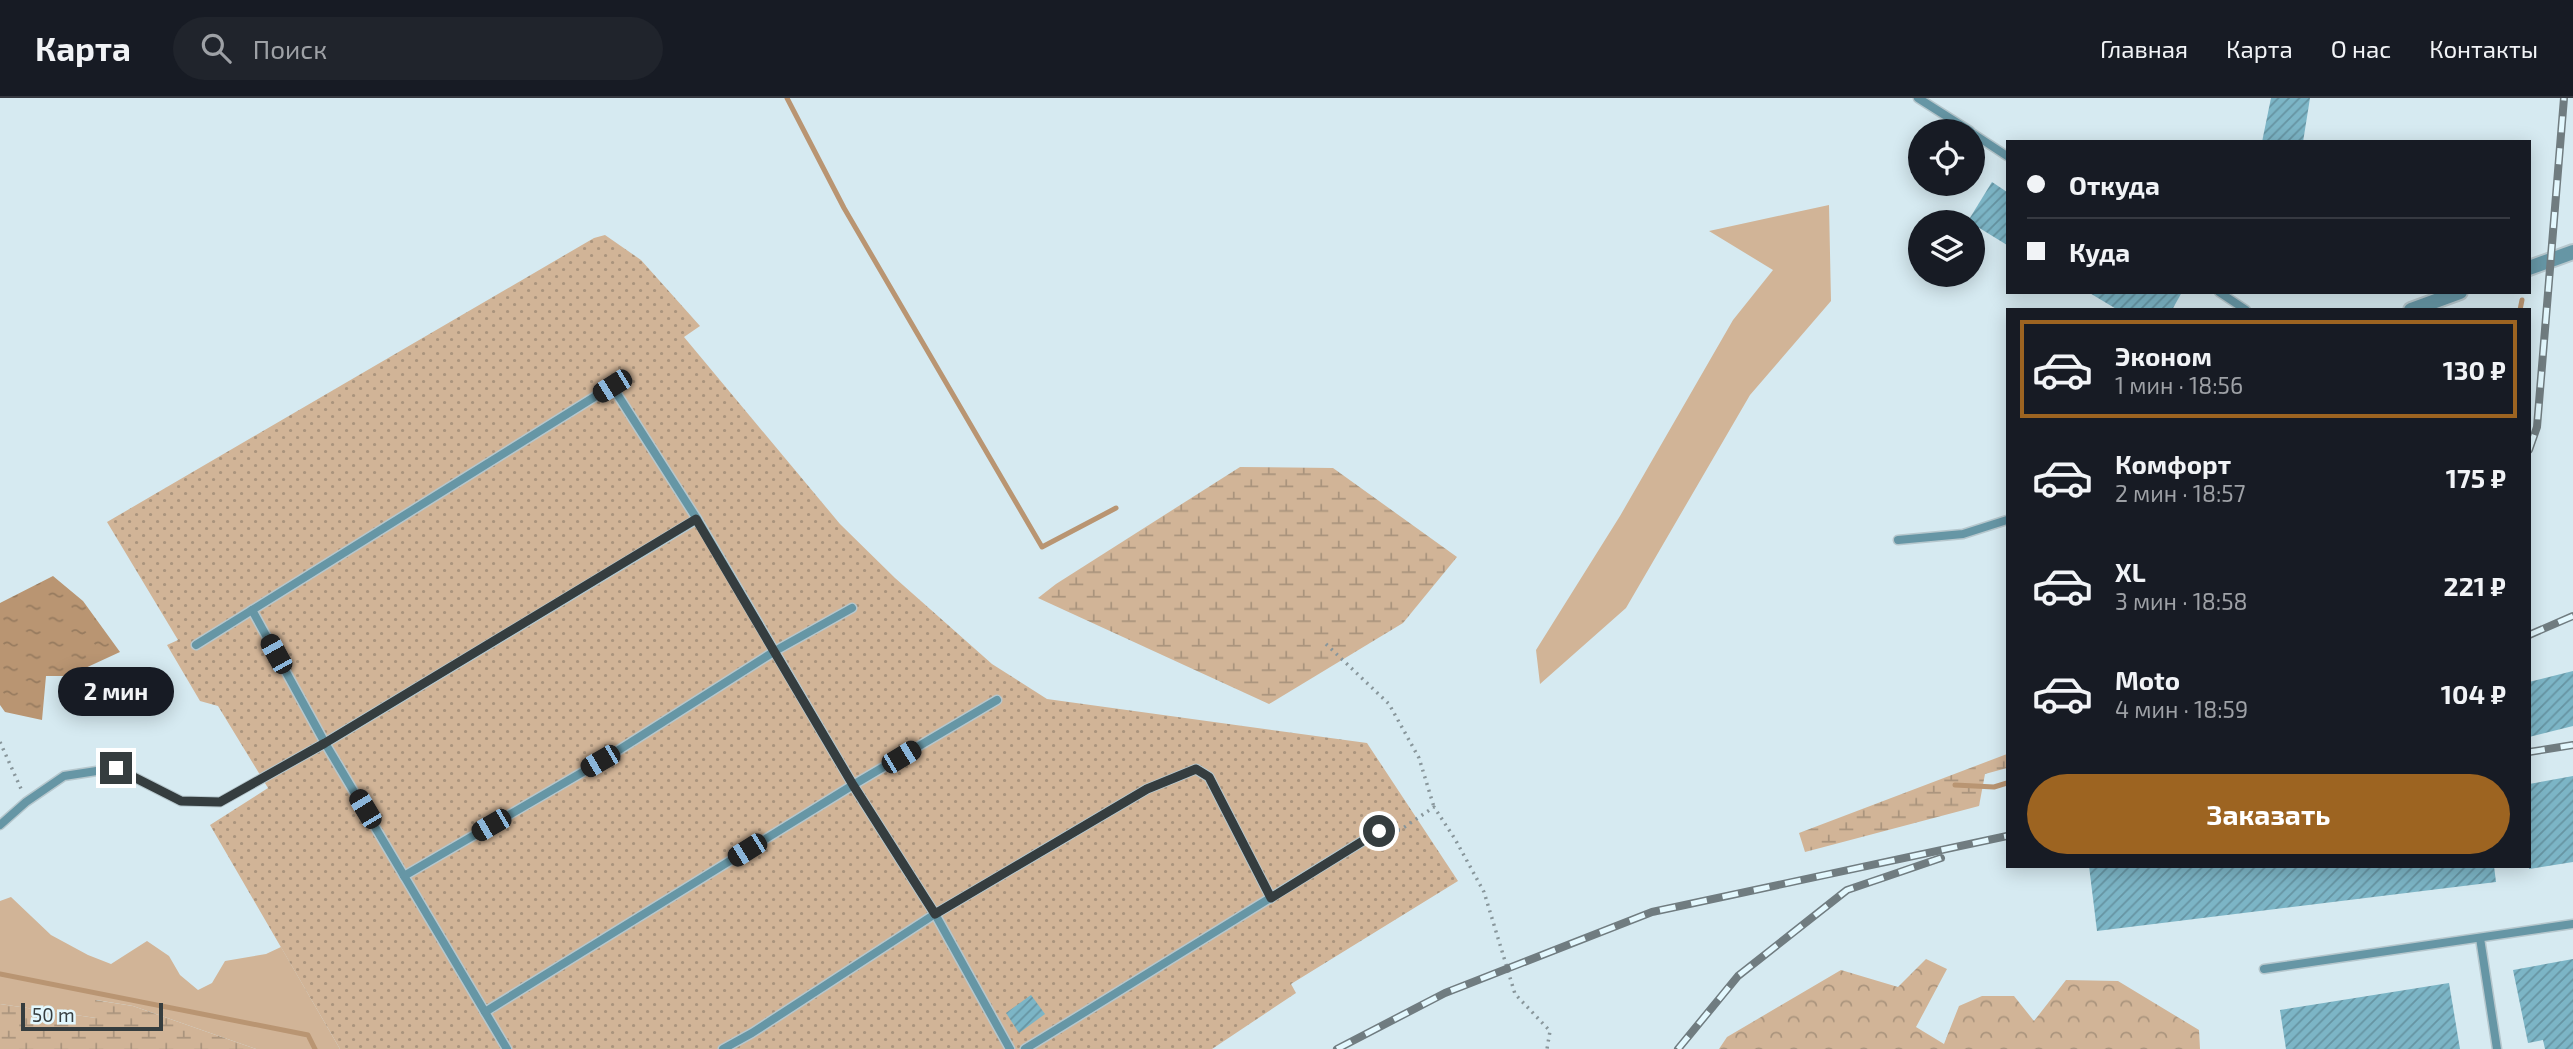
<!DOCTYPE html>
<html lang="ru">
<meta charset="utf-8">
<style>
:root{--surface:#171b24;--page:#20242c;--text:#f1f3f6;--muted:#9ea1a6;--line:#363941;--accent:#9d6421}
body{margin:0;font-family:"Exo 2",sans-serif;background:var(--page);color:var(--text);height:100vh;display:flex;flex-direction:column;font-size:26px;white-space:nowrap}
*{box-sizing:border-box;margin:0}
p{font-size:23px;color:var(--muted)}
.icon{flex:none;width:38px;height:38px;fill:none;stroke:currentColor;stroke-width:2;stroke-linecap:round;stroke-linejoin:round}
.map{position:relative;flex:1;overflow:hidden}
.side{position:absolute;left:2006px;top:210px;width:525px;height:560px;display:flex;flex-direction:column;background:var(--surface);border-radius:0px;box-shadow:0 4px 18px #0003}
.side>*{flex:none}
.guide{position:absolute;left:2006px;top:42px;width:525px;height:154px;border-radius:0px;box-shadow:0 4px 18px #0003;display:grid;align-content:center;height:154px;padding:0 21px;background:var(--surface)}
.controls{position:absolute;left:1908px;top:21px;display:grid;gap:14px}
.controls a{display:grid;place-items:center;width:77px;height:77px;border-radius:50%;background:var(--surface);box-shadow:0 4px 18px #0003;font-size:35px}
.scale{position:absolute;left:21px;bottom:18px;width:142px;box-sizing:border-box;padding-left:7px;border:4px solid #353d3f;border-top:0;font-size:19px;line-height:24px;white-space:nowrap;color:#353d3f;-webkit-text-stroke:5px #e3f8fe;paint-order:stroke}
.end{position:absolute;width:32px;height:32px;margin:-16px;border:9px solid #353d3f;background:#fff;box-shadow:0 0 0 4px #fff}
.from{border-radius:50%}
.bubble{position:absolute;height:49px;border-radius:24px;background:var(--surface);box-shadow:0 4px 18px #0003;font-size:23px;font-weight:700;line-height:49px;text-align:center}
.car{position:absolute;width:21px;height:42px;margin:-21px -10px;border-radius:9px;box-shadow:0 0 5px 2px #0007;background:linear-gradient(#222 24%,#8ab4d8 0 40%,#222 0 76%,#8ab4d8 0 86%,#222 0)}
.guide b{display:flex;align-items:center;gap:24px;height:66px;font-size:26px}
.guide b+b{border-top:2px solid var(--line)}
.guide i{width:18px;height:18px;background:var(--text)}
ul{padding:12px 0 0;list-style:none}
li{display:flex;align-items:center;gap:21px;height:98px;margin:0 14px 10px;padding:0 7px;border:4px solid transparent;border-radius:0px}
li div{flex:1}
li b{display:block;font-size:26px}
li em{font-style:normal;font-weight:700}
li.on{border-color:var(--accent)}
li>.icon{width:63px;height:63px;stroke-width:1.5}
.action{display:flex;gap:14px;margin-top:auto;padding:14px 21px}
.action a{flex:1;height:80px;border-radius:42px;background:var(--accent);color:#fff;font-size:28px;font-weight:700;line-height:80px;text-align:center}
header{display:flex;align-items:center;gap:42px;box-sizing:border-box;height:98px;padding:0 35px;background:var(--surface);border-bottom:2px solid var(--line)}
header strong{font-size:33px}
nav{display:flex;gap:38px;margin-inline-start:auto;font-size:24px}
.search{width:490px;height:63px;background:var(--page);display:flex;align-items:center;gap:18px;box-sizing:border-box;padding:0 24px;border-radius:38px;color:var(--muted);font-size:26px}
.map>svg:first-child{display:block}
.green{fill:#d1b497}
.forest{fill:url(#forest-crowns)}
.wetland{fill:url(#wetland-marsh)}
.garden{fill:url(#garden-dots)}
.water{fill:url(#water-ripples)}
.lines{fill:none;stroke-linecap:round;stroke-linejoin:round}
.stream{stroke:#b99572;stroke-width:5}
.building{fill:url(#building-hatch)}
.service-casing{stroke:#b6c7cd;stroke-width:11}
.minor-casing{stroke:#b6c7cd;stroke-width:18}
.path{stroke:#88969b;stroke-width:3.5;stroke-dasharray:2 5;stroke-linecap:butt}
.service{stroke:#6696a5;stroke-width:8}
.minor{stroke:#6696a5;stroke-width:14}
.rail-casing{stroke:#707c80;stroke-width:8}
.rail{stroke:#e3f8fe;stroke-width:5;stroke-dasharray:16;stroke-linecap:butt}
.route{stroke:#353d3f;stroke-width:9}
</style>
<header>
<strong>Карта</strong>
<div class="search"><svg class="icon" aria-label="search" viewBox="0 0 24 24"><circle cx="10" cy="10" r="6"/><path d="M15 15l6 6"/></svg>Поиск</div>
<nav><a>Главная</a><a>Карта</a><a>О нас</a><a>Контакты</a></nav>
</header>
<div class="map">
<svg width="2573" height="951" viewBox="0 0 2573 951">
<defs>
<pattern id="forest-crowns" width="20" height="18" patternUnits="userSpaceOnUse" patternTransform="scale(1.75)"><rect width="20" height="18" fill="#d1b497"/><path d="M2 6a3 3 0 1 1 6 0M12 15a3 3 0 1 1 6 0" fill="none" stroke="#aa947d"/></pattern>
<pattern id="wetland-marsh" width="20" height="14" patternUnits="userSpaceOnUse" patternTransform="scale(1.75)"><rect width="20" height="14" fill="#d1b497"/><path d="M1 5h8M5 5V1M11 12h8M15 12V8" fill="none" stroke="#aa947d"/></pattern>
<pattern id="garden-dots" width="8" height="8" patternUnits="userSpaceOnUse" patternTransform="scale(1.75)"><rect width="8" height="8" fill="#d1b497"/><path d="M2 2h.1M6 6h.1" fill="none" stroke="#aa947d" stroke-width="1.8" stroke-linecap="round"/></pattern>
<pattern id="water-ripples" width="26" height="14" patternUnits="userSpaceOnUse" patternTransform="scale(1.75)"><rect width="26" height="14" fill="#b99572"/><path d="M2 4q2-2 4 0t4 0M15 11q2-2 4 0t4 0" fill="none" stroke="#977b5f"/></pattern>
<pattern id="building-hatch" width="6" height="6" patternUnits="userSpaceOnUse" patternTransform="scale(1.75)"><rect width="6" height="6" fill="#7cb5c6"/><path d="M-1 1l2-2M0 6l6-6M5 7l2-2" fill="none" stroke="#6694a2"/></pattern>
</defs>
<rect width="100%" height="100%" fill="#d6eaf1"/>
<g class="green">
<path d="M1829,107L1831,203L1750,297L1626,510L1540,586L1536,552L1620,418L1733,222L1773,172L1709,133Z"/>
<path d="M11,799L51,837L88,857L111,866L147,843L169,858L180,877L198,892L212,885L225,863L266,856L281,849L340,951H256L133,908L96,902V920L0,906V803Z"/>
</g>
<path class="forest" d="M1926,861L1947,871L1916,929L1944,946L1959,908L1982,898H2014L2034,923L2066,882L2118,883L2199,932L2200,951H1719L1727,939L1841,872L1898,889Z"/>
<g class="wetland">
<path d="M1240,369L1333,370L1457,459L1403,525L1269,606L1038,500L1056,486Z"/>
<path d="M2007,656V670L1985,676L1979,708L1805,754L1799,735Z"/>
<path d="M95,902L133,908L256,951H0V906L96,920Z"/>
</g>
<path class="garden" d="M605,137L641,162L700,228L684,239L840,426L895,480L992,566L1047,601L1367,645L1458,783L1291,886L1296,895L1212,951H340L210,727L268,690L218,608L200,603L167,547L178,542L107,424L594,140Z"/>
<path class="water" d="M53,478L83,503L120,554L81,572L79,600L66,597L65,578H46L42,622L5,614L0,607V505Z"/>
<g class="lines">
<g class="stream">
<path d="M787,0L844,110L1042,449L1116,410"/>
<path d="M2520,212L2522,202"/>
<path d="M1955,687L1994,689L2007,685"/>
<path d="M0,876L308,937L315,951"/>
</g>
</g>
<g class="building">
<path d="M2271,0H2310L2303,44H2262Z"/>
<path d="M1992,84L2007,94V147L1968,123Z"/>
<path d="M2088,194H2182L2172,212H2118Z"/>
<path d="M2573,573V628L2529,639V584Z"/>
<path d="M2573,678V764L2529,771V686Z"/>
<path d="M2089,768H2494L2496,784L2097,833Z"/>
<path d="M2573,861V951H2545L2543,942L2528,945L2513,872Z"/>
<path d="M2449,885L2460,951H2286L2280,912Z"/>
<path d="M1031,897L1045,916L1019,935L1006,915Z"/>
</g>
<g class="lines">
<defs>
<g id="service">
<path d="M1918,0L1970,33"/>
<path d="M1972,35L2007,58"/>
<path d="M2219,194L2246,212"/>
<path d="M1898,442L1963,436L2007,422"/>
<path d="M252,512L325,645L507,951"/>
<path d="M196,547L612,288L697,421L853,687L935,816L1010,951"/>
<path d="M0,727L26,704L64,678L116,670L181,703L220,704L325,645L697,421"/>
<path d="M404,778L600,664L775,553L852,510"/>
<path d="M2480,840L2497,951"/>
<path d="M2264,871L2573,826"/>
<path d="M485,914L853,687L997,602"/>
<path d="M723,951L752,935L935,816L1147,691L1196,671L1209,679L1271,800"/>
<path d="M1025,951L1379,733"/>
</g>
<g id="minor">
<path d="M2529,170L2573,154"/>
<path d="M2411,212L2460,194"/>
</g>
</defs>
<use href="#service" class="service-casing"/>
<use href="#minor" class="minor-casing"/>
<g class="path">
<path d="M1326,546L1389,606L1419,660L1434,709"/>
<path d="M0,644L22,693"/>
<path d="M1391,732H1400L1434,709L1455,741L1484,794L1515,896L1550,933L1547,951"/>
</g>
<use href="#service" class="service"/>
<use href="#minor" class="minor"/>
<defs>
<g id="rail">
<path d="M2529,352L2537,329L2564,0"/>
<path d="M2529,537L2573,518"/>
<path d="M2529,654L2573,647"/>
<path d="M1337,951L1445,895L1652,814L2007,738"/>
<path d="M1678,951L1738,878L1847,792L1941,760"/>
</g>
</defs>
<use href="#rail" class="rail-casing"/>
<use href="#rail" class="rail"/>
</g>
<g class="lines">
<path class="route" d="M116,670L181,703L220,704L325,645L696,421L853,687L935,816L1147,691L1196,671L1209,679L1271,800L1379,733"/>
</g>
</svg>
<div class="controls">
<a><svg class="icon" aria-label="locate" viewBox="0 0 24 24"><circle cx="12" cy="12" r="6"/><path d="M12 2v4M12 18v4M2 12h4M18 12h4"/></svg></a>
<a><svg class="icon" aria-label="layers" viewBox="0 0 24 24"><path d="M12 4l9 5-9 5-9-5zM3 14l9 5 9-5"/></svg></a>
</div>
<div class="scale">50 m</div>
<i class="end from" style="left:1379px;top:733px"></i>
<i class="end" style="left:116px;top:670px"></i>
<div class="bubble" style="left:58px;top:569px;width:116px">2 мин</div>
<i class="car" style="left:612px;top:288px;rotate:238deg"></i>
<i class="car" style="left:276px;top:556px;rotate:331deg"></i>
<i class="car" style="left:901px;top:659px;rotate:59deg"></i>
<i class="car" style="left:600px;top:663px;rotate:240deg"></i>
<i class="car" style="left:365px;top:711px;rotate:329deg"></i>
<i class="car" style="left:491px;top:727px;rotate:240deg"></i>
<i class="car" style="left:747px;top:752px;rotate:238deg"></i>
<div class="guide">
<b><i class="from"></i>Откуда</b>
<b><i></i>Куда</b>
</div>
<section class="side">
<ul>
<li class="on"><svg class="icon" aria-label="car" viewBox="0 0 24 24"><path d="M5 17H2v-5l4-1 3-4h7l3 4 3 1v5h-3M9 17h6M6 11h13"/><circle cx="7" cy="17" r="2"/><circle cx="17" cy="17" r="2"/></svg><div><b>Эконом</b><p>1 мин · 18:56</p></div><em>130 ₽</em></li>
<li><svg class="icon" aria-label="car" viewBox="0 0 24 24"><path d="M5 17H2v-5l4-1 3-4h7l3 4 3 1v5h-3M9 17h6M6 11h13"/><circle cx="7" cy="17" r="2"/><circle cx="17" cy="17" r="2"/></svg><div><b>Комфорт</b><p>2 мин · 18:57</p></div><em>175 ₽</em></li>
<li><svg class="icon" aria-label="car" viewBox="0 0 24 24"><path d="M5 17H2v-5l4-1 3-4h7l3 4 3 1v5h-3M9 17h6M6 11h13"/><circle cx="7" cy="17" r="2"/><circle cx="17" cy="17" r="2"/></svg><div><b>XL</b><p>3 мин · 18:58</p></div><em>221 ₽</em></li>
<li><svg class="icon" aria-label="car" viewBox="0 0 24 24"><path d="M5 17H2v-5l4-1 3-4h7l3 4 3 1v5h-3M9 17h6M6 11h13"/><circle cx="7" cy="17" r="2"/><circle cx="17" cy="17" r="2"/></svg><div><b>Moto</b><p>4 мин · 18:59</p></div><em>104 ₽</em></li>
</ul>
<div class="action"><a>Заказать</a></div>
</section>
</div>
